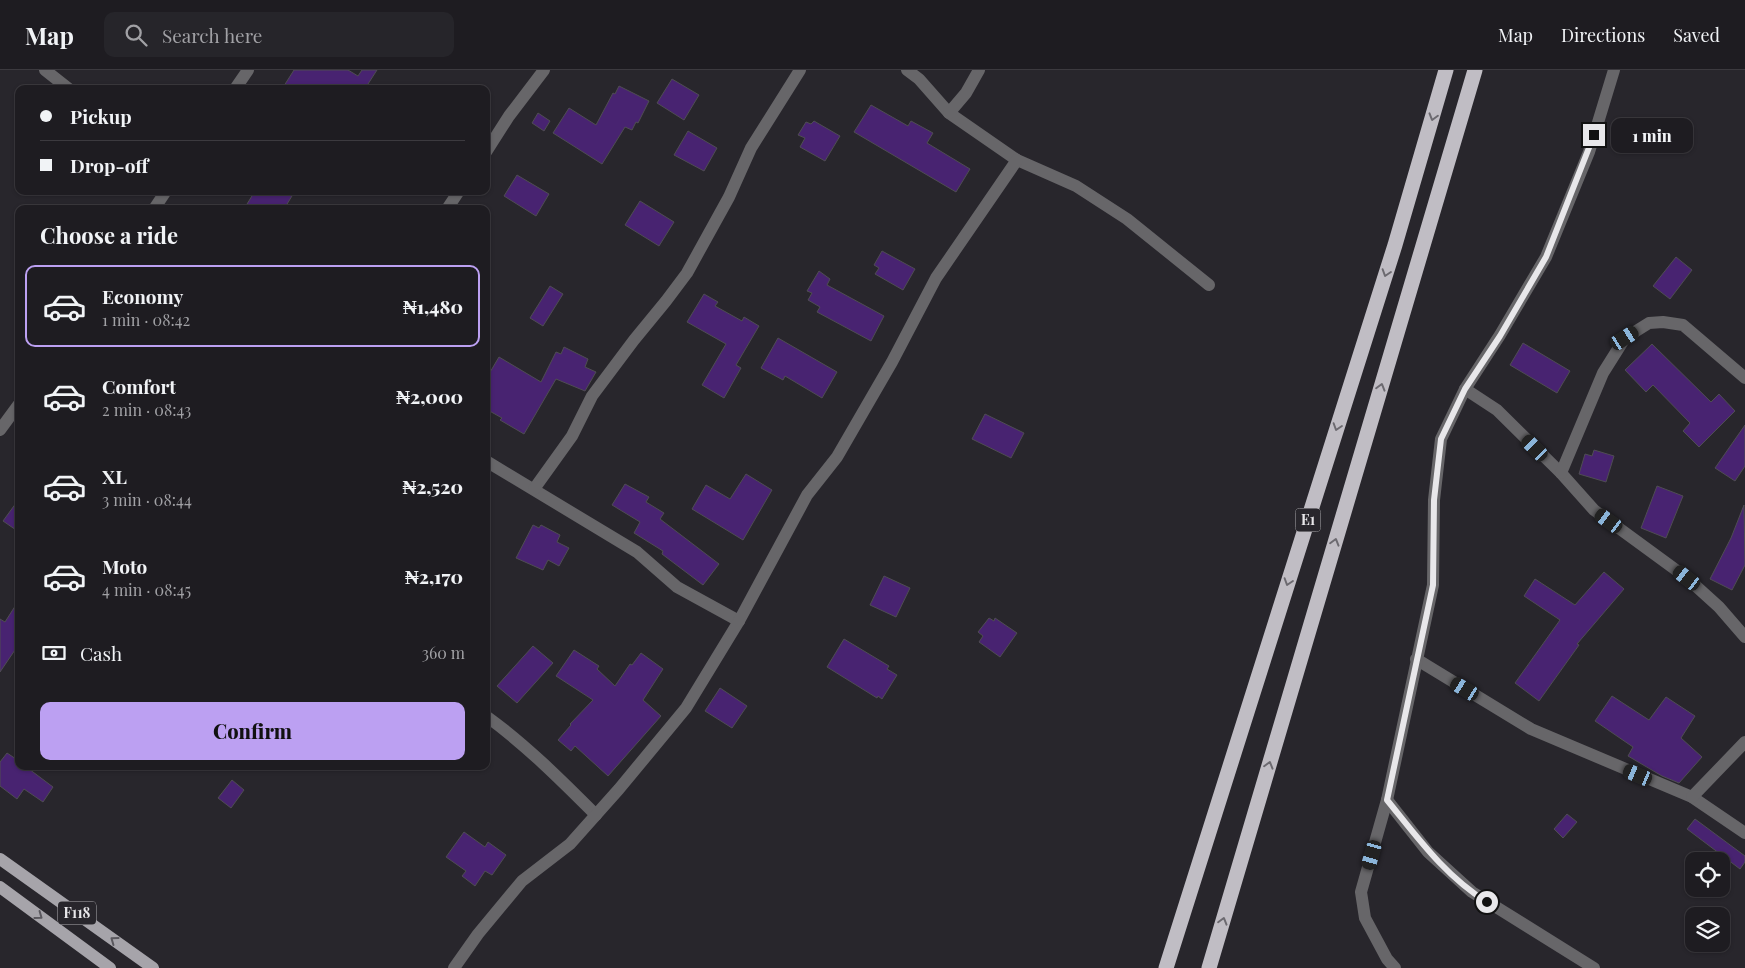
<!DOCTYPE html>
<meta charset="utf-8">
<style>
:root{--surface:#1e1c21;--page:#26252a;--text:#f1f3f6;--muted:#a1a1a5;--line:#3c3a3f;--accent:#bca0f2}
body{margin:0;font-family:"Playfair Display",serif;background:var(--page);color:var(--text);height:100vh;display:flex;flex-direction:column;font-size:19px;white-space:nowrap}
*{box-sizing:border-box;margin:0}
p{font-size:16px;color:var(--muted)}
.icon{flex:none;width:28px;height:28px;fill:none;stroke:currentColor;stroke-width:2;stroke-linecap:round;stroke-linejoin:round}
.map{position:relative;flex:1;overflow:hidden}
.panel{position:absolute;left:15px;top:135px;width:475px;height:565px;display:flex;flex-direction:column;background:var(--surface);border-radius:10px;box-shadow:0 1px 4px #0004,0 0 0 1px var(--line)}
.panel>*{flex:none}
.guide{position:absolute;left:15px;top:15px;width:475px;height:110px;border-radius:10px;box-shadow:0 1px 4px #0004,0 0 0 1px var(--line);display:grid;align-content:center;height:110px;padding:0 25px;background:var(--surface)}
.controls{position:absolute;left:1685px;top:782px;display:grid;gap:10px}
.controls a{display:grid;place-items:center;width:45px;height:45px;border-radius:10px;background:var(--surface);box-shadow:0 1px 4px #0004,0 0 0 1px var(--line);font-size:25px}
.end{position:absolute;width:22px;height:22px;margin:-11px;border:6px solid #e8e7ea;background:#111;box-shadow:0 0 0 2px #111}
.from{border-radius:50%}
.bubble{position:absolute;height:35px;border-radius:10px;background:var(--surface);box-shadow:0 1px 4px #0004,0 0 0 1px var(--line);font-size:16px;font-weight:800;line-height:35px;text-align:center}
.car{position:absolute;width:15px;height:30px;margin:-15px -8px;border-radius:6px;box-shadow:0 0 4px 1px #0007;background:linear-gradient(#222 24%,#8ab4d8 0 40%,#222 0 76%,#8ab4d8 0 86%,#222 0)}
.guide b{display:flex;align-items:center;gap:18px;height:48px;font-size:19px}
.guide b+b{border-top:1px solid var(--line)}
.guide i{width:12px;height:12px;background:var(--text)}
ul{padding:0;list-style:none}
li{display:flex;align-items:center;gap:15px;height:82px;margin:0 10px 8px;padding:0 15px;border:2px solid transparent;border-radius:10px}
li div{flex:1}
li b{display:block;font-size:19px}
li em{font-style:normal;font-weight:800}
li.on{border-color:var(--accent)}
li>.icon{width:45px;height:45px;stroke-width:1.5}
h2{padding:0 25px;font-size:22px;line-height:60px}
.pay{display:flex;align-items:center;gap:12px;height:55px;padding:0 25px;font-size:19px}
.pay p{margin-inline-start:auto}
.primary-button{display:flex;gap:10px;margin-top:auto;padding:10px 25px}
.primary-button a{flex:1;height:58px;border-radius:10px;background:var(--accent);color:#111;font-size:20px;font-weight:800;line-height:58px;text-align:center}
header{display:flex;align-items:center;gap:30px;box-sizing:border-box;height:70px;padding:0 25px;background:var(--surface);border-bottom:1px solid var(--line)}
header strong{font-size:24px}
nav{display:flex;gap:28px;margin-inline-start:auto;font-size:18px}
.search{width:350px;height:45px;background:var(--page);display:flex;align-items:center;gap:12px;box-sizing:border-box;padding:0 18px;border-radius:10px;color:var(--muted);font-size:19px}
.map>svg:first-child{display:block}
.building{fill:#482371;stroke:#4f4d53}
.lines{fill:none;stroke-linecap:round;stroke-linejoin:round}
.minor{stroke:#676669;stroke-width:12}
.tertiary{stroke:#676669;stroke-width:12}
.primary{stroke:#a6a4aa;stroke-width:12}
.motorway{stroke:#c0bdc4;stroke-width:15}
.oneway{stroke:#6c6a70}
.oneway2{stroke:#5a585e}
.route{stroke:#e8e7ea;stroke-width:6}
.labels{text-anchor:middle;stroke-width:5;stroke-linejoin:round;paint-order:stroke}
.shield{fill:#28262c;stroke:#aeadb1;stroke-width:1}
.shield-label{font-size:14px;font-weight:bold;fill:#e8e7ea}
</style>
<header>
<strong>Map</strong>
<div class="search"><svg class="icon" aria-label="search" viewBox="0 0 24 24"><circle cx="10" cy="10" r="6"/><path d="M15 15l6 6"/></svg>Search here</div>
<nav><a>Map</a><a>Directions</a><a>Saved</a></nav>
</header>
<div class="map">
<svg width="1745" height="898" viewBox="0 0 1745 898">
<rect width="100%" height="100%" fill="#28262c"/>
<g class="building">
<path d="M294,0H348L358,6L362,0H377L368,14L376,19H282Z"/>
<path d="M672,9L699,25L684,50L657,33Z"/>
<path d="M619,16L649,31L638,53L636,52L632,60L625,57L602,94L553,63L569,38L596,55L613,23L615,24Z"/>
<path d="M871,35L908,56L911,51L933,63L927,73L970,99L956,122L854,62Z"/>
<path d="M538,43L550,51L544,61L532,53Z"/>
<path d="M814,51L840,66L825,91L800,77L805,68L798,65L806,52L811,54Z"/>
<path d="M688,61L717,78L704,101L674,85Z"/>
<path d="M517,105L549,124L536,146L504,126Z"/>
<path d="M255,121H295L284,139H244Z"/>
<path d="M640,131L674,152L659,176L625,155Z"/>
<path d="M882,181L915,199L903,220L875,204L879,198L874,195Z"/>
<path d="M1676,187L1692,200L1670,229L1653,216Z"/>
<path d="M819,201L830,209L827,215L884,246L871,271L817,242L820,237L808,230L812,223L807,221Z"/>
<path d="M550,216L563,224L543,256L530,248Z"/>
<path d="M704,224L718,232L715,236L742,251L744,247L759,256L736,295L741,298L724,328L702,315L726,274L687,252Z"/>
<path d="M778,268L837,302L822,328L785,306L783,310L761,298Z"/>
<path d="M1523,273L1570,301L1557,323L1510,295Z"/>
<path d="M1652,274L1711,332L1719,324L1735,341L1699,377L1683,361L1690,353L1653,315L1646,322L1625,300Z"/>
<path d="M564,277L588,289L585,297L596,302L585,321L556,309L524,364L500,350L502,348L486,339V309L499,287L541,312L556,282L561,284Z"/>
<path d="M985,344L1024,363L1011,388L972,369Z"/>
<path d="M1745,355V396L1735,411L1715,398Z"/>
<path d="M1594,380L1614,386L1606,412L1579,404L1585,384L1592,386Z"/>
<path d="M746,404L772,420L743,470L692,439L706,415L730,429Z"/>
<path d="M625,414L649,427L646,432L664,443L660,449L719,494L703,515L662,484L663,481L634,463L640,452L612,435Z"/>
<path d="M1657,416L1683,426L1666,468L1641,458Z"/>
<path d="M19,429V462L3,451Z"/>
<path d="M1744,435L1745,495L1732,520L1710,509L1731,468Z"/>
<path d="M533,455L539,458L541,455L560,465L557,472L569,478L559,496L548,490L543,500L516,488Z"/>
<path d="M1604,502L1624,519L1577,574L1579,575L1539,631L1515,613L1560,550L1524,526L1535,509L1575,535Z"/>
<path d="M884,506L910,518L896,547L870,535Z"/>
<path d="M19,530V574L0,602V549L5,552Z"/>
<path d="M989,548L994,551L995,548L1017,563L1000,587L979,572L983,566L978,562Z"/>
<path d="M844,569L889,596L887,599L897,605L882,629L878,626L877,628L827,597Z"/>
<path d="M533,576L553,593L517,633L497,616Z"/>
<path d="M574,580L599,596L597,599L615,616L630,594L632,595L641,583L663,599L643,630L661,646L608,706L575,676L571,681L558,670L571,655L570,654L593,630L556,606Z"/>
<path d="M720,618L747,636L732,658L705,641Z"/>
<path d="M1612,626L1649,650L1666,627L1695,646L1681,668L1702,687L1679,713L1662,706L1628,686L1633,677L1595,651Z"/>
<path d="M7,683L19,691V696H25L53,717L43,732L24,719L17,729L0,716V692Z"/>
<path d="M232,710L244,720L231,738L218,728Z"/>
<path d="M1567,744L1577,752L1563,768L1554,759Z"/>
<path d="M1695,749L1745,786V792L1740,799L1687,759Z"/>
<path d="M464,762L485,777L488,772L506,785L492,805L485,801L475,816L462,806L466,801L446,787Z"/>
</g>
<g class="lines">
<g class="minor">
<path d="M45,0L69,19"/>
<path d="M907,0L919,9L949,43L1017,90L1076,116L1127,149L1209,215"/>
<path d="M235,19L248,0"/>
<path d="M949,43L966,23L979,0"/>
<path d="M486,82L509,46L544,0"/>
<path d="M154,139L166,121"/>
<path d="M447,139L459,121"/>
<path d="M1465,319L1497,340L1561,403L1594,440L1687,508L1719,537L1745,567"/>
<path d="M0,360L19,334"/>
<path d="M486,391L637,482L677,517L739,551"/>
<path d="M1561,403L1603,303L1625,268L1649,253L1663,252L1683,255L1745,308"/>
<path d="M534,419L572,366L592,326L634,270L666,231L687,203L729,127L751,78L800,0"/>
<path d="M1416,589L1531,659L1692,727L1745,763"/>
<path d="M486,646C526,675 561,710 596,745"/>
<path d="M1692,727L1745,672"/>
<path d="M1387,730L1428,782L1472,822L1594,898"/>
<path d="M454,898L478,864L522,811L570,774L619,719L686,638L739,551L807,425L837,387L892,292L936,208L1017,90"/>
</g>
<path class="tertiary" d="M1395,898L1387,889L1365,848L1361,822L1387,730L1433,515L1434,430L1441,369L1465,319L1500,265L1546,187L1589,82L1614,0"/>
<g class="primary">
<path d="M0,789L153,898"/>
<path d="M0,817L110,898"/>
</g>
<g class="motorway">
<path d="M1166,898L1395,175L1446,0"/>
<path d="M1209,898L1475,0"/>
</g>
</g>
<defs><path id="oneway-chevron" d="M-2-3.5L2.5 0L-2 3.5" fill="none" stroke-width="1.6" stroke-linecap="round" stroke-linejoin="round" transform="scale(1.25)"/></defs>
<g class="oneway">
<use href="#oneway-chevron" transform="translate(1433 47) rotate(106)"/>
<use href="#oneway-chevron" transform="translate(1386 203) rotate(108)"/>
<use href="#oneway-chevron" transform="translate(1381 317) rotate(-74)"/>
<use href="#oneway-chevron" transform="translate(1337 357) rotate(108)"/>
<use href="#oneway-chevron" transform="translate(1335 472) rotate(-74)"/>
<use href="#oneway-chevron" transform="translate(1288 512) rotate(108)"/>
<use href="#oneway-chevron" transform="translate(1269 695) rotate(-74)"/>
<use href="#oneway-chevron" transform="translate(1223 851) rotate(-74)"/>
</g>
<g class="oneway2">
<use href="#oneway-chevron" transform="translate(39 846) rotate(36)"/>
<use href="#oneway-chevron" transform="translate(114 870) rotate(-144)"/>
</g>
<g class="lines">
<path class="route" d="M1487,832C1445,806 1418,768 1387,730L1433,515L1434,430L1441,369L1465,319L1500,266L1546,187L1594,65"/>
</g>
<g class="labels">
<g class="shield">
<rect x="1295.5" y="438.5" width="25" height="23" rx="4"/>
<rect x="58" y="831.5" width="38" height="23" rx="4"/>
</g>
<g class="shield-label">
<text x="1308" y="455">E1</text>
<text x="77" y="848">F118</text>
</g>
</g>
</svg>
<div class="controls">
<a><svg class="icon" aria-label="locate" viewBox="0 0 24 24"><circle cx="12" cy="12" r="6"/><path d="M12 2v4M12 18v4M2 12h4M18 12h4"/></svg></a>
<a><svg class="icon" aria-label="layers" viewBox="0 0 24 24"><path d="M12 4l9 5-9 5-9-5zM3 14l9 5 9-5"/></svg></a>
</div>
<i class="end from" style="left:1487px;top:832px"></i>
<i class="end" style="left:1594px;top:65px"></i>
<div class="bubble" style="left:1611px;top:48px;width:82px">1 min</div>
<i class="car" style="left:1625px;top:268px;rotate:58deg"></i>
<i class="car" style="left:1535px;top:378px;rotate:315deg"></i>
<i class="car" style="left:1609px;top:451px;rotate:306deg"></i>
<i class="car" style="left:1687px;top:508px;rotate:308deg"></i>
<i class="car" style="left:1465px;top:619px;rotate:301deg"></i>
<i class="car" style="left:1638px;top:705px;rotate:293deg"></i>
<i class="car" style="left:1372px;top:785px;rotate:196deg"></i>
<div class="guide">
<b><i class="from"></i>Pickup</b>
<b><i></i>Drop-off</b>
</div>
<section class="panel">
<h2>Choose a ride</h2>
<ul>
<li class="on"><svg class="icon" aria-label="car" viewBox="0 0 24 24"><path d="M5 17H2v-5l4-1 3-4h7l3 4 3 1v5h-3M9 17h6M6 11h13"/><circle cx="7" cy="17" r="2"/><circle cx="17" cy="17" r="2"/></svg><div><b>Economy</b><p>1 min · 08:42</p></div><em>₦1,480</em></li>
<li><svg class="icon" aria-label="car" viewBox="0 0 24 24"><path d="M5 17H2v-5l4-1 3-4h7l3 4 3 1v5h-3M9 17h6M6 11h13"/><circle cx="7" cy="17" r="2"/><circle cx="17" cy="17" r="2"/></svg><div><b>Comfort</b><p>2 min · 08:43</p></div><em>₦2,000</em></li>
<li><svg class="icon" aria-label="car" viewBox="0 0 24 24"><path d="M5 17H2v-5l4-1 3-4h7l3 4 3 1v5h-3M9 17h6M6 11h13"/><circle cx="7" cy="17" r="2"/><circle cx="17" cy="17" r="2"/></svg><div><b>XL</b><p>3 min · 08:44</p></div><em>₦2,520</em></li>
<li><svg class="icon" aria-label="car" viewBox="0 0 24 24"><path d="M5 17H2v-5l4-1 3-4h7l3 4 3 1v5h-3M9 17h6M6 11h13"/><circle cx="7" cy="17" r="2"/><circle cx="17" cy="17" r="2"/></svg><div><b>Moto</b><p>4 min · 08:45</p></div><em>₦2,170</em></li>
</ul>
<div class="pay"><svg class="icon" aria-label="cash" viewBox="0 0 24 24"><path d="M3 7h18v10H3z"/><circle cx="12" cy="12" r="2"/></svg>Cash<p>360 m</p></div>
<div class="primary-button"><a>Confirm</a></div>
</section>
</div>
